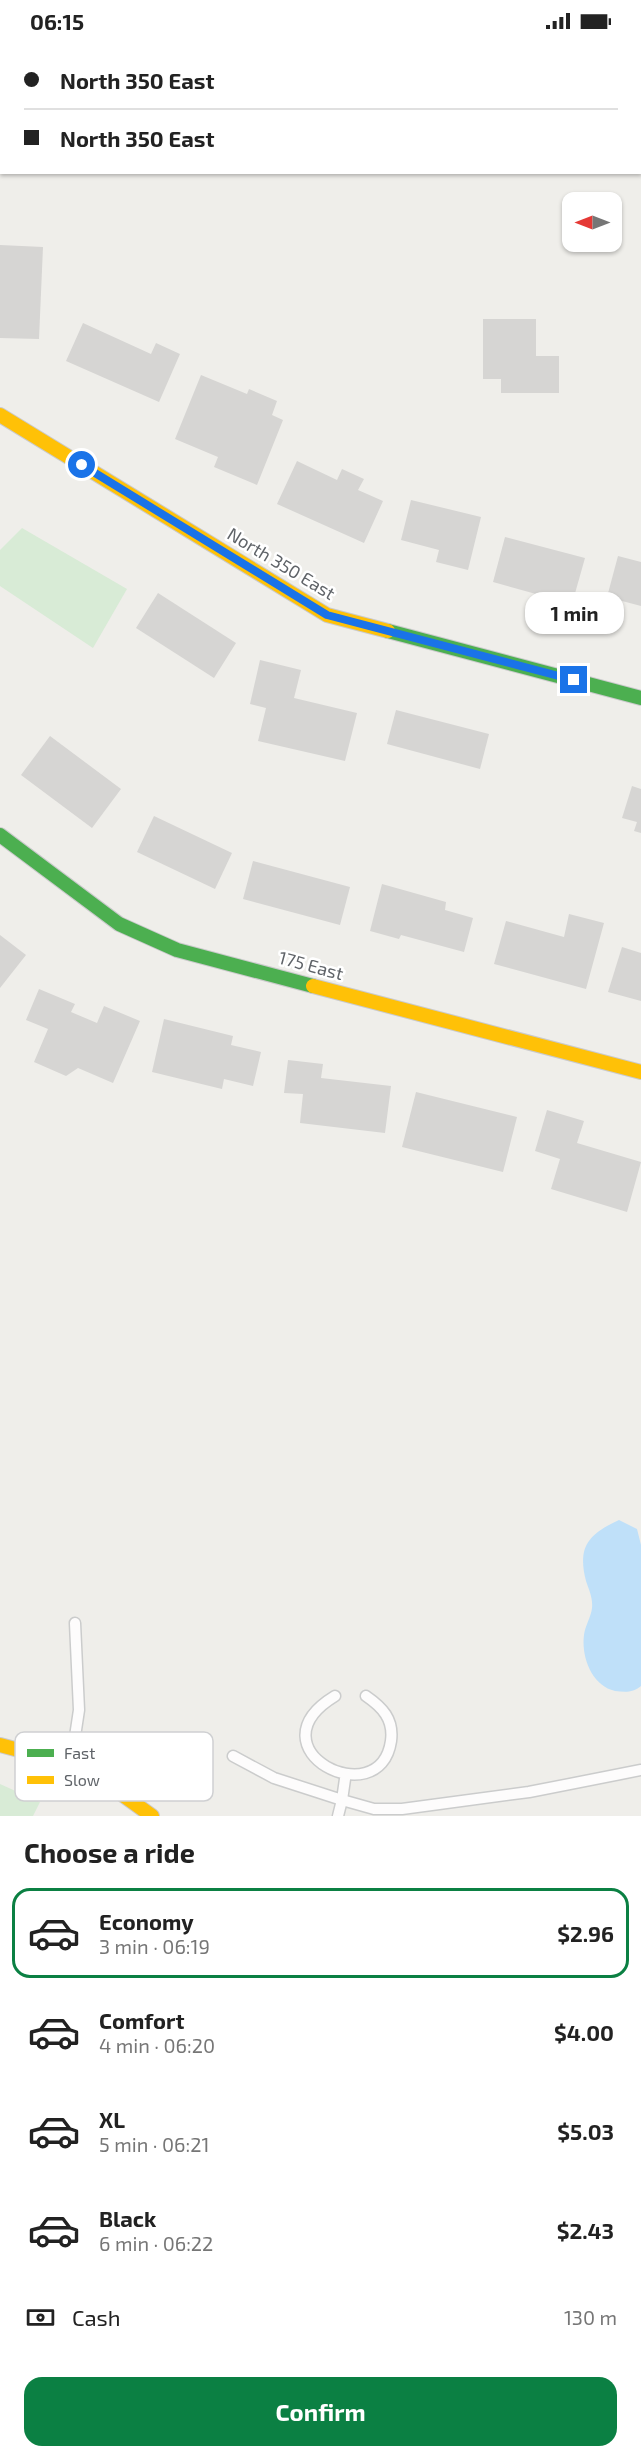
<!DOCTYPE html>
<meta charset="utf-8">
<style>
:root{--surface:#fff;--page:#f6f6f6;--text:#222;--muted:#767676;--line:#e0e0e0;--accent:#0b8043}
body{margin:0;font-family:"Exo 2",sans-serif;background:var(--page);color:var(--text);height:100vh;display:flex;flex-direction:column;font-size:22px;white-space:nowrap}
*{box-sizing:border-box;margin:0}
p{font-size:20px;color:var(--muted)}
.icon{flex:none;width:33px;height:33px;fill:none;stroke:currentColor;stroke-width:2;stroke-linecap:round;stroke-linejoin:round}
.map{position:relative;height:1774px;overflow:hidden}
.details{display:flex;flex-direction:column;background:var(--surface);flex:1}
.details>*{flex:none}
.guide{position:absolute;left:0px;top:0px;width:642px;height:132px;box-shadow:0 2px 4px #0004;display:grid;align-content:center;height:132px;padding:0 24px;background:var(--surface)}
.needle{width:39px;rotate:270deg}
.fabs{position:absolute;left:562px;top:150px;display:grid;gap:12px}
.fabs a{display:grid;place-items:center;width:60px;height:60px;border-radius:12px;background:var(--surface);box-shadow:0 2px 4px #0004;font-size:30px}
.end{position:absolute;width:27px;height:27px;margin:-14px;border:8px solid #1a73e8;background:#fff;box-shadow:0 0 0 3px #fff}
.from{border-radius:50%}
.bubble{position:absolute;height:42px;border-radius:18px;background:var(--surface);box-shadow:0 2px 4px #0004;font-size:20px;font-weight:700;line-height:42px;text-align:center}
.guide b{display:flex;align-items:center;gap:21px;height:57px;font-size:22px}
.guide b+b{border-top:2px solid var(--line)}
.guide i{width:15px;height:15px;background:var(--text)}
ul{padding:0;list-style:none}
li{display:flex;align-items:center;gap:18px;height:90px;margin:0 12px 9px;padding:0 12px;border:3px solid transparent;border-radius:18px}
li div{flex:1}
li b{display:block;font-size:22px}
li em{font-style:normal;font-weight:700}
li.active{border-color:var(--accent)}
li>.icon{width:54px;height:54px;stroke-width:1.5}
h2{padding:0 24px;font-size:27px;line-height:72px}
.pay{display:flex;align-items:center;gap:15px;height:66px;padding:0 24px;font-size:22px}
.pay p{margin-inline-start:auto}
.action{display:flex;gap:12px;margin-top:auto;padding:12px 24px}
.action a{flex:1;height:69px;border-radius:18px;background:var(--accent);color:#fff;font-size:24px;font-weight:700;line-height:69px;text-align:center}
.status{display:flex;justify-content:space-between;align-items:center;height:42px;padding:0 30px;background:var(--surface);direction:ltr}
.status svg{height:16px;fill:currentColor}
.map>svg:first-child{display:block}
.green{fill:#d8ebd6}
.water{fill:#bfe0f9}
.building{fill:#d6d5d3}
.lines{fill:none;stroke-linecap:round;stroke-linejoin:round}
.lane-casing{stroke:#cbcccc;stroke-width:13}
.fast-casing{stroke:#cacacb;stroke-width:16}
.slow-casing{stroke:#cacacb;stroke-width:16}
.lane{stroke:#fdfcfc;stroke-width:10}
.fast{stroke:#4caf50;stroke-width:14}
.slow{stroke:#ffc107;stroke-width:14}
.route{stroke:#1a73e8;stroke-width:8}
.labels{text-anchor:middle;stroke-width:5;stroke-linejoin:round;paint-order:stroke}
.street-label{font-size:18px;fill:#5f6368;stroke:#fff}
.key{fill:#fff;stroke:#cfd0d2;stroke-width:1.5}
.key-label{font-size:16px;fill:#5f6368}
</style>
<div class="status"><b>06:15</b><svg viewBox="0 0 49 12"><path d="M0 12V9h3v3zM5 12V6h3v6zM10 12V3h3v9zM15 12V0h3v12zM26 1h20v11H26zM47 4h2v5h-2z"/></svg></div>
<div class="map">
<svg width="641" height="1774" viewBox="0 0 641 1774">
<rect width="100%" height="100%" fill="#efeeea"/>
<g class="green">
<path d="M22,486L127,547L93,606L0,544V508Z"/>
<path d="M0,1742L40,1760L33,1774H0Z"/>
</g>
<path class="water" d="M619,1478L637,1487L641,1503V1644C633,1651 625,1650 615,1649C592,1644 581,1615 584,1593C585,1584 591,1575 592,1566C593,1556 589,1548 586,1539C577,1504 589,1492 619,1478Z"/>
<g class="building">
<path d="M0,203L43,205L39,297L0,296Z"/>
<path d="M483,277H536V314H559V351H501V337H483Z"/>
<path d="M83,281L151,312L156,301L180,312L159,360L66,319Z"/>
<path d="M201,333L247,352L249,347L277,359L272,373L283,378L257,443L214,425L218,415L175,397Z"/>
<path d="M297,419L337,438L342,427L364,437L358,448L383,459L364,501L277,462Z"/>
<path d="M411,458L481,475L468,528L436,520L439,508L401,498Z"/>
<path d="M505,495L585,516L572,562L493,540Z"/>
<path d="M618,514L641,520V564L607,555Z"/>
<path d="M158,551L236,601L214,636L136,586Z"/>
<path d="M260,618L301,628L294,656L357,671L345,719L258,699L266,666L250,662Z"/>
<path d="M396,668L489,692L480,727L387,702Z"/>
<path d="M50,694L121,747L92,786L21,733Z"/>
<path d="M632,744L641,747V791L634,789L637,780L622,776Z"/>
<path d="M154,774L232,811L215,847L137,810Z"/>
<path d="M253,819L350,845L340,883L243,857Z"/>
<path d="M382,842L446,860L445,868L473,876L464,910L401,893L399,897L370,889Z"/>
<path d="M569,872L604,881L586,947L494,922L506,879L564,895Z"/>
<path d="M0,893L26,913L0,946Z"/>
<path d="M622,905L641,911V959L608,950Z"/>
<path d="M39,947L75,962L71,970L97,981L104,964L140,979L113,1041L78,1026L66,1034L34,1020L48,987L26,978Z"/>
<path d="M164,977L233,994L231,1003L261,1010L253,1044L224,1037L222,1047L152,1030Z"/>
<path d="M288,1018L323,1022L321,1036L391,1044L385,1091L300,1081L303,1052L284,1051Z"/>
<path d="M416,1050L517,1075L503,1130L402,1105Z"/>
<path d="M547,1068L584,1079L577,1101L641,1120L627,1170L551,1147L560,1117L535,1109Z"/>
</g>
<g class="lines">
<defs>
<g id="lane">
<path d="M335,1654C248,1707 380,1774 391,1699C394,1677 382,1665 366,1654"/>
<path d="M233,1714L274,1736L342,1758L345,1737"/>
<path d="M71,1721L79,1668L75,1581"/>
<path d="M338,1774L342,1758L374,1767H402L529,1750L641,1728"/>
</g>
<g id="fast">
<path d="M388,589L641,656"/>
<path d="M0,793L119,882L177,908L313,944"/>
</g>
<g id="slow">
<path d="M0,373L327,573L388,589"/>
<path d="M313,944L641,1030"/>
<path d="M0,1703L45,1715L98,1735L152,1774"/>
</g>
</defs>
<use href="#lane" class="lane-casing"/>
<use href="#fast" class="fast-casing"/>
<use href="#slow" class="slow-casing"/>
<use href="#lane" class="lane"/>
<use href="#fast" class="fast"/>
<use href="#slow" class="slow"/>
</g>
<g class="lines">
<path class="route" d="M82,423L327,573L574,638"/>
</g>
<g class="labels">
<g class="street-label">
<text transform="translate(281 522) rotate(31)" y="6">North 350 East</text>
<text transform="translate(311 924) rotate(15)" y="6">175 East</text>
</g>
</g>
<rect x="15" y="1690" width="198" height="69" rx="9" class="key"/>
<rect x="27" y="1707" width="27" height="8" fill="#4caf50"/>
<rect x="27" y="1734" width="27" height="8" fill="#ffc107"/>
<g class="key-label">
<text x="64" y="1717">Fast</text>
<text x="64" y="1744">Slow</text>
</g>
</svg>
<div class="fabs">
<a><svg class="needle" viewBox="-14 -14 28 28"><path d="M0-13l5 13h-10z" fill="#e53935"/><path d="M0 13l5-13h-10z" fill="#767676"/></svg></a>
</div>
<i class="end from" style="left:82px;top:423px"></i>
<i class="end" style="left:574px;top:638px"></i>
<div class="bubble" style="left:525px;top:550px;width:99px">1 min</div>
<div class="guide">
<b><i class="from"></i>North 350 East</b>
<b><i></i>North 350 East</b>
</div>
</div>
<section class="details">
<h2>Choose a ride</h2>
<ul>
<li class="active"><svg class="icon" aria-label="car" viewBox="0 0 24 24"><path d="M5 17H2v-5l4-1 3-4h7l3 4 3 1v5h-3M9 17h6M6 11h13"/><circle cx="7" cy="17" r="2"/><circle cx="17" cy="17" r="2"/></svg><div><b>Economy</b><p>3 min · 06:19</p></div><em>$2.96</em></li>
<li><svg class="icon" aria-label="car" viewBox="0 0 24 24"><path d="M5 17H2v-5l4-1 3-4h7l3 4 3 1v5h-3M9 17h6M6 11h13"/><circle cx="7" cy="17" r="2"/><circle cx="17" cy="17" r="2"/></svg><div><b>Comfort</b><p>4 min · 06:20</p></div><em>$4.00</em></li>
<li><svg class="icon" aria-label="car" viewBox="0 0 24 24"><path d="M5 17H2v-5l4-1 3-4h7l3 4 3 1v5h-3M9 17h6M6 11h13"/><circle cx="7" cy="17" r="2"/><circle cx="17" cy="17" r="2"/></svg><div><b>XL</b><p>5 min · 06:21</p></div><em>$5.03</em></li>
<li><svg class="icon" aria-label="car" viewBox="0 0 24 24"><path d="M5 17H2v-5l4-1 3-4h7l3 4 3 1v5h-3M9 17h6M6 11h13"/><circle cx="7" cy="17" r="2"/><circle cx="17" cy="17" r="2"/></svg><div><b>Black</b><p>6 min · 06:22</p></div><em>$2.43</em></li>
</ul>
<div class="pay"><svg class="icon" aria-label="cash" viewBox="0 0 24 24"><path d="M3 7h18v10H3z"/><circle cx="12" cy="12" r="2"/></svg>Cash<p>130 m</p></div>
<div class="action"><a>Confirm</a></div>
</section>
